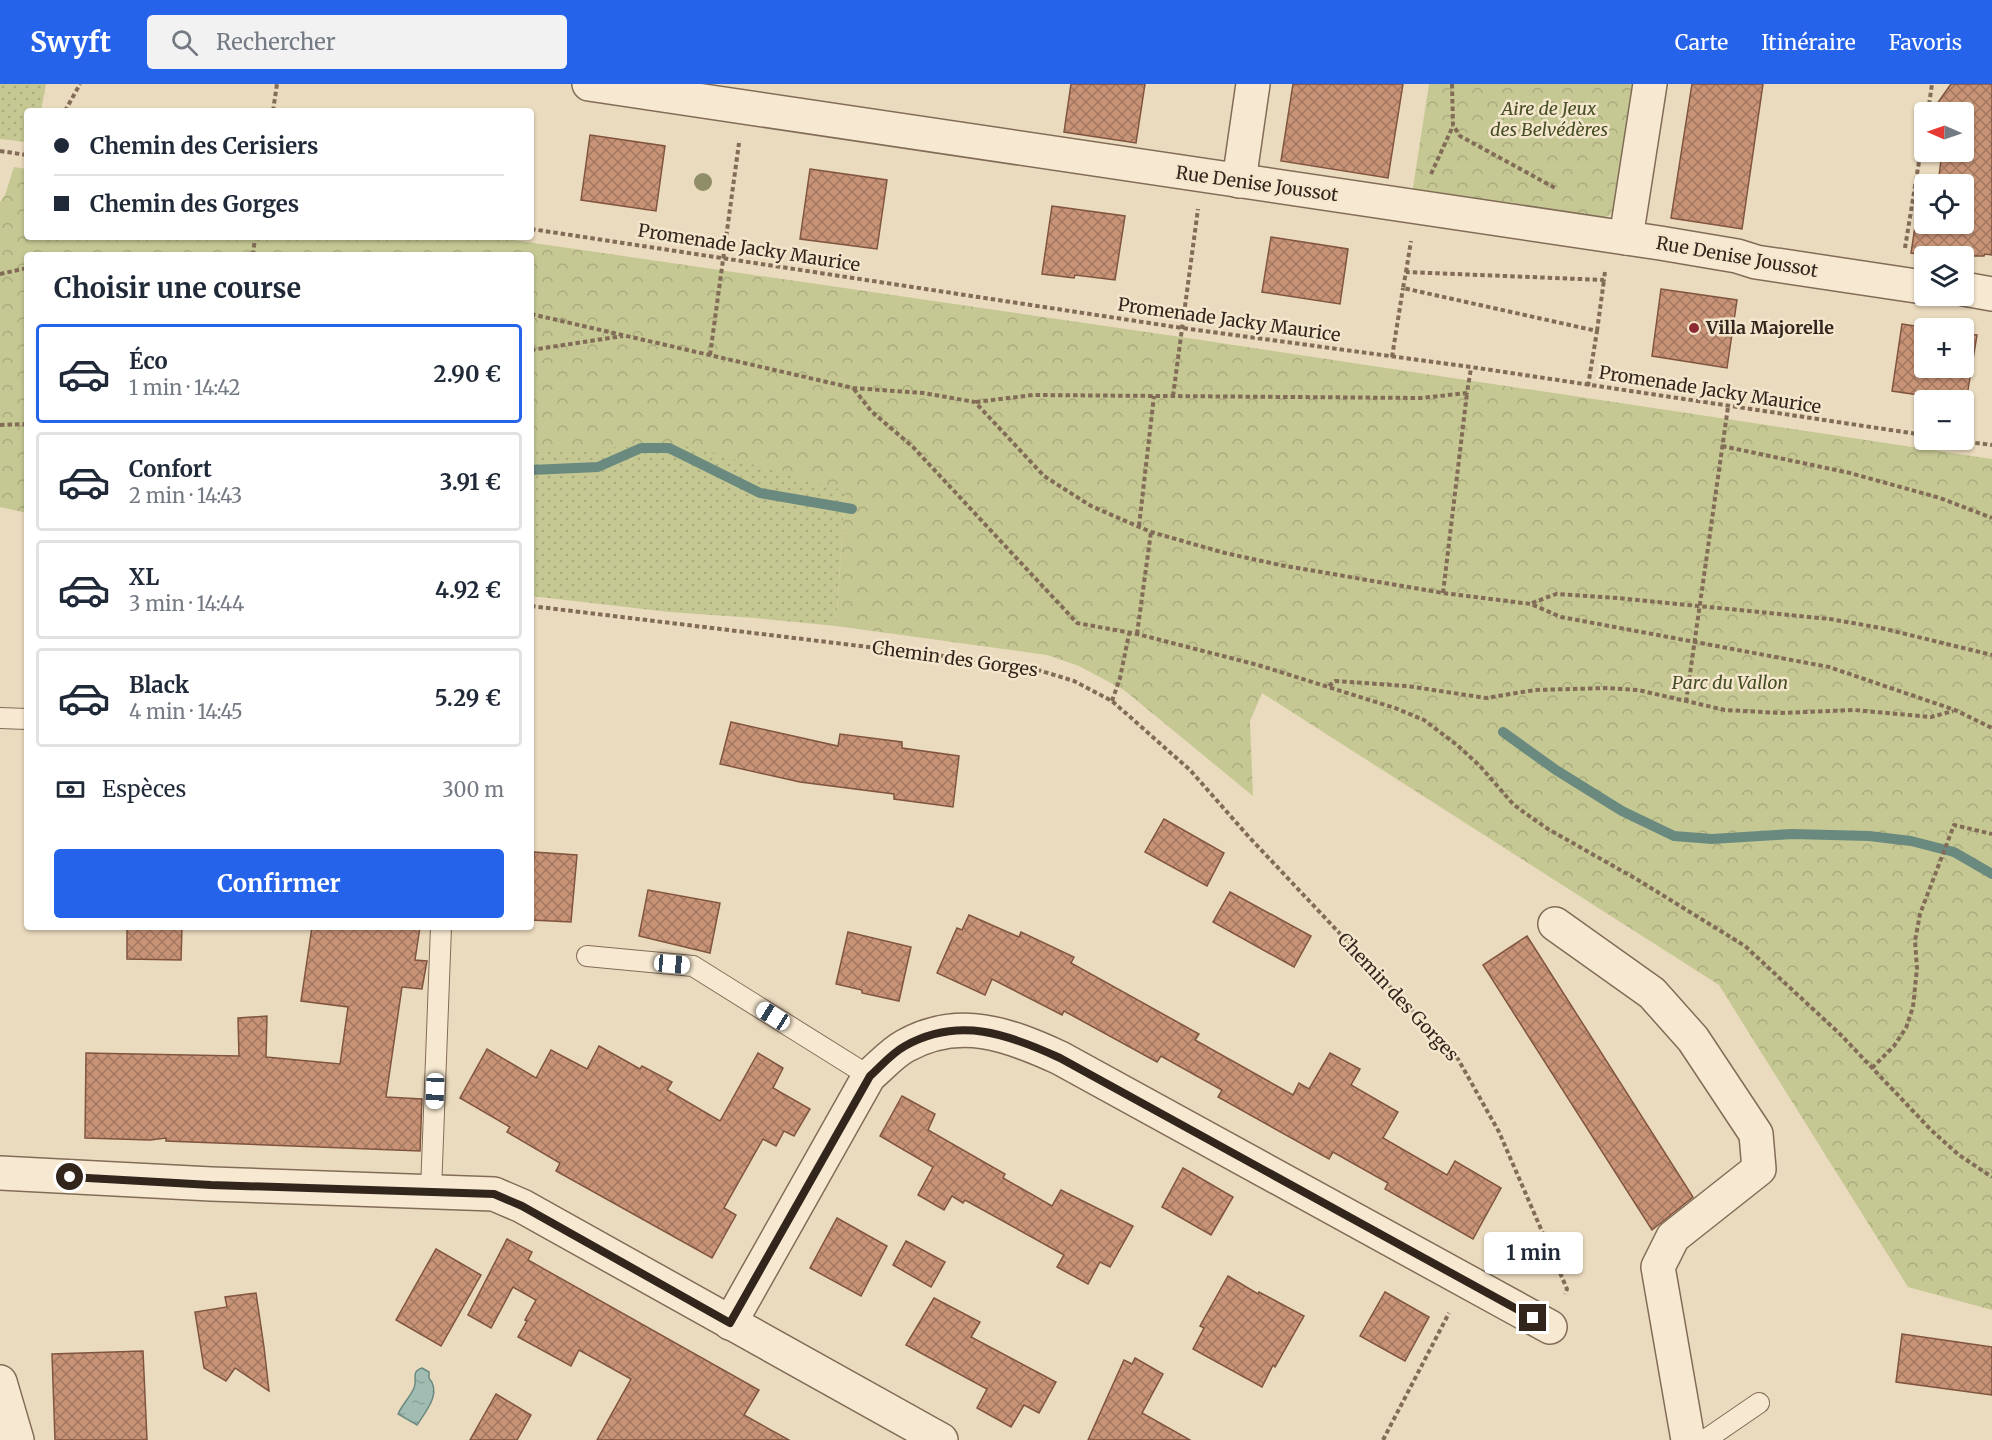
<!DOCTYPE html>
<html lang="fr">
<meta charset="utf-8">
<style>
:root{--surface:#fff;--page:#f2f2f3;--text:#1f2937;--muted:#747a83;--line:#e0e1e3;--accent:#2563eb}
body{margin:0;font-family:Merriweather,serif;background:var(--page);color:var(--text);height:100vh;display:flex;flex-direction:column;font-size:22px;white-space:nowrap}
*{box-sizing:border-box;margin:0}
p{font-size:20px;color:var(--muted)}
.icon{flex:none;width:33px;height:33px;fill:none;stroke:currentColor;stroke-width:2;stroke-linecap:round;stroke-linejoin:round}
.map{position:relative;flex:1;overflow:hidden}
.details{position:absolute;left:24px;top:168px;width:510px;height:678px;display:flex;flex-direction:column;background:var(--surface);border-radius:6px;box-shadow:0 2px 4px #0004}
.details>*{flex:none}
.banner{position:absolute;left:24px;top:24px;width:510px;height:132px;border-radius:6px;box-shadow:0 2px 4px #0004;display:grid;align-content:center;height:132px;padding:0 30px;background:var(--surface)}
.needle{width:39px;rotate:272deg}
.controls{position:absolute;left:1914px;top:18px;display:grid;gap:12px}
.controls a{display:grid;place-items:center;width:60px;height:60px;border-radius:6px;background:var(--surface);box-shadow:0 2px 4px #0004;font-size:30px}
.end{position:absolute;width:27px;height:27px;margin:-14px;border:8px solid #32251c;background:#fff;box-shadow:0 0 0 3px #fff}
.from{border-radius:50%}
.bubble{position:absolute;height:42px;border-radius:6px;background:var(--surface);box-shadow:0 2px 4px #0004;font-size:20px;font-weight:700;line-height:42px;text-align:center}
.car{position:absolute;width:18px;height:36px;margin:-18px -9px;border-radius:8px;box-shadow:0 0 4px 2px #0007;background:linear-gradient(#fff 24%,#345 0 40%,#fff 0 76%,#345 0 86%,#fff 0)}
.banner b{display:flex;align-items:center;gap:21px;height:57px;font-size:22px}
.banner b+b{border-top:2px solid var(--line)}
.banner i{width:15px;height:15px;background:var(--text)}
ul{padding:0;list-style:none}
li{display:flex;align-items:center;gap:18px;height:99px;margin:0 12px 9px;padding:0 18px;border:3px solid var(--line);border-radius:6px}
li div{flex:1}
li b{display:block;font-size:22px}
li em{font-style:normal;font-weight:700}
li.on{border-color:var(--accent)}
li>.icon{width:54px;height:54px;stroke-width:1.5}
h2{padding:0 30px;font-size:27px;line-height:72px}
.pay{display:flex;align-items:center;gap:15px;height:66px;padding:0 30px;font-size:22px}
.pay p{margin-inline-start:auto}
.button{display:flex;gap:12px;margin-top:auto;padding:12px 30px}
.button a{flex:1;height:69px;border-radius:6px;background:var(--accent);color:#fff;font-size:24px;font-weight:700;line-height:69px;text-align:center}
header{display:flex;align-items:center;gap:36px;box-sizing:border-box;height:84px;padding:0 30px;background:var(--accent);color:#fff}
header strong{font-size:28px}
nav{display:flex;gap:33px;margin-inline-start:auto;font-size:21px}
.search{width:420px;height:54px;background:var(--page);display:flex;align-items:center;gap:15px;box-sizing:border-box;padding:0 21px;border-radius:6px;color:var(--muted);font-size:22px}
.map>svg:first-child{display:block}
.park{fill:url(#park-crowns)}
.garden{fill:url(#garden-dots)}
.water{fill:url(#water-ripples);stroke:#6a8a80;stroke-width:1.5}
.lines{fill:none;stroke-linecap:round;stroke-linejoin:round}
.stream{stroke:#6a8a80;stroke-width:10}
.building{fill:url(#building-cross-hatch);stroke:#80553f;stroke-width:1.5}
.lane-casing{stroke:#826c58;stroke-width:22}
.street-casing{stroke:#826c58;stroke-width:36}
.path{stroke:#826c58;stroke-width:4;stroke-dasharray:4.5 3;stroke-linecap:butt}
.lane{stroke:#f7e9d1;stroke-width:20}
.street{stroke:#f7e9d1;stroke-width:33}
.tree{fill:#908d69}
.route{stroke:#32251c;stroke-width:8}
.poi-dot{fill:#8e2b32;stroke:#f3e6cd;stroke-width:2}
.labels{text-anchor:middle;stroke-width:5;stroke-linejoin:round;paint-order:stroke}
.park-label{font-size:18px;font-style:italic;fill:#464e23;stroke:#f3e6cd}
.street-label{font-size:18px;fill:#32251c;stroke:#f3e6cd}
.poi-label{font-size:18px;font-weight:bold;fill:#32251c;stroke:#f3e6cd;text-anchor:start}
</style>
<header>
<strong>Swyft</strong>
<div class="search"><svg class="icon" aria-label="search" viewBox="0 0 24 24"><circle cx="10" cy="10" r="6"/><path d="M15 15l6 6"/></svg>Rechercher</div>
<nav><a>Carte</a><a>Itinéraire</a><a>Favoris</a></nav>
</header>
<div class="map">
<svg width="1992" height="1356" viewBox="0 0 1992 1356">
<defs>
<pattern id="park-crowns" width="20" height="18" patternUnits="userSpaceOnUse" patternTransform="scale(1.5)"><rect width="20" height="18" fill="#c5c893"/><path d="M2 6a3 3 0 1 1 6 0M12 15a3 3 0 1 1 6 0" fill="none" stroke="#aaac7e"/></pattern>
<pattern id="garden-dots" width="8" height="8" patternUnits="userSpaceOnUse" patternTransform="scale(1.5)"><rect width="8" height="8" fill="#c5c893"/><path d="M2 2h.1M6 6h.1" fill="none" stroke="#aaac7e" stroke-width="1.8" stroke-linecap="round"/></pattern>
<pattern id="water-ripples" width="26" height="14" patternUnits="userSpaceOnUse" patternTransform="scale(1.5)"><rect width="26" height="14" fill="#a1bdb3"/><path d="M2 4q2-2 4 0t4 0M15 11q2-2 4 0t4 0" fill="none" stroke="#8ba299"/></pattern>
<pattern id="building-cross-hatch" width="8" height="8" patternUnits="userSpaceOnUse" patternTransform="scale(1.5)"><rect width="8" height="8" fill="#c89376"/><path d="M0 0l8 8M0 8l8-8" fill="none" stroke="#a37860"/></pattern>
</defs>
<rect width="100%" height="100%" fill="#ebdbbe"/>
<g class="park">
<path d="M1429,0H1636L1615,123L1610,131L1601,135L1412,110Z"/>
<path d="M14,83L27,85V153H493L1181,253L1992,375V1226L1908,1203L1719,901L1262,609L1250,637L1253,712L1124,606L1079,582L1047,571L836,542L845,407L531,367V171H27V429L0,423V118L5,111Z"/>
</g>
<g class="garden">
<path d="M0,0H46L41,27H27V58L0,55Z"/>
<path d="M668,361L691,363L845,407L836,542L755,534L669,528L531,512V367Z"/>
</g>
<path class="water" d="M422,1284L429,1288V1294C442,1309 426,1327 417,1341L398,1330C402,1321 410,1313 414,1304C418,1295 410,1288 422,1284Z"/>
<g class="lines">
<g class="stream">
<path d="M531,386L598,383L641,364H669L760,409L852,425"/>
<path d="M1503,648L1556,686L1622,727L1674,752L1712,755L1792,750L1869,752L1911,757L1954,768L1992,790"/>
</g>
</g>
<g class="building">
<path d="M1071,0H1145L1136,59L1064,48Z"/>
<path d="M1293,0H1403L1388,94L1281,77Z"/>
<path d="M1692,0H1763L1742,145L1671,134Z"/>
<path d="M1951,0H1992V171L1985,170L1984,172H1934L1911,169L1916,136L1924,138V140H1964V100H1938L1942,68H1964V28H1941L1934,24Z"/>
<path d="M590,51L665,62L656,127L581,116Z"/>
<path d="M810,85L887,96L877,165L800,155Z"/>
<path d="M1052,122L1125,132L1115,196L1075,191L1074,194L1042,190Z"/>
<path d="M1271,153L1348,165L1340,220L1262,208Z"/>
<path d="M1661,205L1737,216L1727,284L1652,272Z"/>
<path d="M1902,240L1928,244H1924V284H1964V250L1977,251L1966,318L1892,307Z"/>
<path d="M731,638L838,662L840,650L902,658V664L959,672L953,723L894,715V710L800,698L720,680Z"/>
<path d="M1164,735L1224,769L1207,802L1145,768Z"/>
<path d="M534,768L577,771L571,838L531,836Z"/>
<path d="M648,806L720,819L710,869L639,852Z"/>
<path d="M1230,808L1311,852L1294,883L1213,838Z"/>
<path d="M969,831L1019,853L1021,848L1074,873L1071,879L1199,950L1195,956L1293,1011L1299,999L1309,1005L1330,969L1360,985L1351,1001L1398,1028L1383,1054L1447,1091L1455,1077L1501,1104L1473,1155L1385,1105L1388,1099L1333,1068L1329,1075L1218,1013L1222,1006L1161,972L1157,978L1064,927L1062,931L992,895L985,911L937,889L957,844L962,846Z"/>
<path d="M127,843H182L181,876L127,875Z"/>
<path d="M312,843H420L415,876L427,877L422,905L402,903L386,1013L422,1015L420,1067L166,1057V1054L150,1056L85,1054L86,969L239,972L238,934L267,932L266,973L340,980L348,923L301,917Z"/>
<path d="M848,848L911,863L899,917L862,909V906L836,900Z"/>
<path d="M1527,852L1693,1113L1652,1146L1483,881Z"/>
<path d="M599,962L640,985L642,982L672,998L667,1006L720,1037L758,969L783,984L773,1004L810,1025L794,1052L784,1047L776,1062L763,1055L724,1124L736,1131L712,1174L556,1087L560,1079L507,1048L510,1043L460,1014L487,965L536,994L551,966L587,985Z"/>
<path d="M902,1012L935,1030L928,1046L1005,1090L1003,1094L1052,1122L1061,1106L1133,1142L1110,1183L1100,1178L1088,1200L1057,1183L1064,1171L965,1116L963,1119L952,1112L944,1126L918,1111L933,1083L880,1052Z"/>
<path d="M1183,1084L1233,1113L1211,1151L1162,1123Z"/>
<path d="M837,1134L887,1162L861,1212L810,1184Z"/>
<path d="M507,1155L532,1168L528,1176L759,1306L744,1331L789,1356H597L631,1295L579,1266L571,1282L518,1253L527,1237L525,1236L536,1216L513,1203L491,1244L468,1231Z"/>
<path d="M906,1157L945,1178L931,1203L893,1181Z"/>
<path d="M436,1165L481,1191L441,1262L396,1236Z"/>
<path d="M1228,1192L1258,1210L1259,1208L1304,1232L1275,1283L1273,1281L1262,1303L1193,1265L1204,1244L1200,1242Z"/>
<path d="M1385,1208L1429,1233L1405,1277L1360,1252Z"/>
<path d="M256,1209L264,1263L269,1307L235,1284L226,1297L204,1284L195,1228L227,1223L225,1213Z"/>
<path d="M934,1214L980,1238L971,1253L1056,1298L1039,1329L1024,1321L1011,1343L977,1324L987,1305L906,1261Z"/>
<path d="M1902,1250L1992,1263V1311L1896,1298Z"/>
<path d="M143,1267L147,1356H55L52,1270Z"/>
<path d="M1135,1274L1163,1290L1142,1329L1190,1356H1088L1124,1276L1132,1280Z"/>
<path d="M496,1310L531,1331L517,1356H470Z"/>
</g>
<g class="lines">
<defs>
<g id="lane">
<path d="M0,634L27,635"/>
<path d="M587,872L693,882L869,992"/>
<path d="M431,1107L441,843"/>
<path d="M1705,1356L1759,1319"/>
</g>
<g id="street">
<path d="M589,0L1660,159L1737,172L1756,178L1916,202H1924"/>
<path d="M1239,97L1253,0"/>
<path d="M1626,154L1650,0"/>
<path d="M1964,205L1992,210"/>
<path d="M1555,840L1652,909L1693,955L1756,1050L1759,1085L1673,1153L1658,1183L1688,1356"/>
<path d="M0,1089L211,1100L494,1110L522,1122L941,1356"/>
<path d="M730,1239L869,992C881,982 892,969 905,962C959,932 1008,950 1060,974L1550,1243"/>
<path d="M0,1298L17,1356"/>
</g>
</defs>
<use href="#lane" class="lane-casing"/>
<use href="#street" class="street-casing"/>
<g class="path">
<path d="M1452,0L1453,41L1460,52L1557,105"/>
<path d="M65,27L80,0"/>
<path d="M273,27L277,0"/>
<path d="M1928,28L1932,0"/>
<path d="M0,67L27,71"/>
<path d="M1431,90L1453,42"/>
<path d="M531,145L1182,244L1471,283L1924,351"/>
<path d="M1905,164L1924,47"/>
<path d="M253,171L255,153"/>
<path d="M1406,188L1411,157"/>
<path d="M0,190L27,184"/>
<path d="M531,230L853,304L923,309L975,318L1044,392L1091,422L1151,448L1225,469L1280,481L1443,509L1531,520L1561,533L1829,583L1955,626L1992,644"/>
<path d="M1597,247L1604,196"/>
<path d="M531,266L623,252"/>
<path d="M710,271L739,59"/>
<path d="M1392,273L1403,204"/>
<path d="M1588,302L1597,247L1403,204L1406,188L1604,196L1605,187"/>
<path d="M854,305L871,327L913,363L1077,539L1137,550L1258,581L1395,624L1424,636L1457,661L1480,682L1513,720L1525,729L1548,745L1638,796L1745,862L1841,951L1931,1046L1959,1071L1992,1093"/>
<path d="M1173,312L1198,125"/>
<path d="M976,318L1033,311L1421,314L1467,309L1471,284"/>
<path d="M0,341L27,340"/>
<path d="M1953,356L1992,361"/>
<path d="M1722,362L1850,389L1940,414L1992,434"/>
<path d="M1139,442L1154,312"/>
<path d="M1443,509L1467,309"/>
<path d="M1532,519L1556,510L1617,514L1830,535L1881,544L1992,571"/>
<path d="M531,522L1025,582L1074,597L1112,617L1190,686L1249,753L1458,975L1499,1048L1567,1205L1565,1210"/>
<path d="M1137,550L1151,448"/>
<path d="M1329,602L1335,597L1407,602L1486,614L1535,606L1608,604L1638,606L1725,626L1781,629L1854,626L1931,633L1953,627"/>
<path d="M1112,617L1120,594L1129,550"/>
<path d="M1686,618L1728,323"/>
<path d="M1872,984L1894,962L1906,944L1913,923L1917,884L1915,857L1920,830L1954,741L1992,750"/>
<path d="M1383,1356L1449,1229"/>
</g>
<use href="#lane" class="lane"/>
<use href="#street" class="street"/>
</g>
<circle class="tree" cx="703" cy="98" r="9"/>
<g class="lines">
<path class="route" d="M70,1093L211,1101L494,1110L522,1122L730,1239L870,992C881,982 892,969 905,962C959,932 1008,950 1060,974L1533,1234"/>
</g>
<circle class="poi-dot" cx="1694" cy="244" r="6"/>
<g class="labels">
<g class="park-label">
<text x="1549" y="31">Aire de Jeux<tspan x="1549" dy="21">des Belvédères</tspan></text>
<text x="1730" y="605">Parc du Vallon</text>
</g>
<g class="street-label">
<text transform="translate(1257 100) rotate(8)" y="6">Rue Denise Joussot</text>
<text transform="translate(749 164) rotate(9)" y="6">Promenade Jacky Maurice</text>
<text transform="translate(1737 173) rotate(10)" y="6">Rue Denise Joussot</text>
<text transform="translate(1229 236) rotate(8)" y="6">Promenade Jacky Maurice</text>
<text transform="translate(1710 306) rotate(9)" y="6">Promenade Jacky Maurice</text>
<text transform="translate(955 575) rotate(8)" y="6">Chemin des Gorges</text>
<text transform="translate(1398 913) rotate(47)" y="6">Chemin des Gorges</text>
</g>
<g class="poi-label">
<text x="1706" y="250">Villa Majorelle</text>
</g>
</g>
</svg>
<div class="controls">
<a><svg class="needle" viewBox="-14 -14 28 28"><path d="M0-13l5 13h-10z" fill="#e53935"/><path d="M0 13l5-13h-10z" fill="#747a83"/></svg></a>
<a><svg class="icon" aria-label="locate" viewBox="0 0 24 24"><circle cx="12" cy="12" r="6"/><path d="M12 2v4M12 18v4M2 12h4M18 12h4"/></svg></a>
<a><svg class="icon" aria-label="layers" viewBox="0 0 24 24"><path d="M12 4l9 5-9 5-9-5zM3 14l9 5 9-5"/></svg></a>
<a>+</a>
<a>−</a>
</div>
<i class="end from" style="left:70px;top:1093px"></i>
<i class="end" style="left:1533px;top:1234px"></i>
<div class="bubble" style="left:1484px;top:1148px;width:99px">1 min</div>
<i class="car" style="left:672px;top:880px;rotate:95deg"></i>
<i class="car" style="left:773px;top:932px;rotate:302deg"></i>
<i class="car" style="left:435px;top:1007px;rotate:182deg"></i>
<div class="banner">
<b><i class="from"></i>Chemin des Cerisiers</b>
<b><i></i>Chemin des Gorges</b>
</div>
<section class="details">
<h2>Choisir une course</h2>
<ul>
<li class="on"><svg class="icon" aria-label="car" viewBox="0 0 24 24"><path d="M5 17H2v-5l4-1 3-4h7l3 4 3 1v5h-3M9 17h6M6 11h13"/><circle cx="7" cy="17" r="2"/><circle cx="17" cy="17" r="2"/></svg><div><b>Éco</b><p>1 min · 14:42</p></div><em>2.90 €</em></li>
<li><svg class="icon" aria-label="car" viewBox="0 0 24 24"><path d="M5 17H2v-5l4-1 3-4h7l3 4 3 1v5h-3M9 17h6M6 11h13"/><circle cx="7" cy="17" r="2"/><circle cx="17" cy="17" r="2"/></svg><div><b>Confort</b><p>2 min · 14:43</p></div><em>3.91 €</em></li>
<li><svg class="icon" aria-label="car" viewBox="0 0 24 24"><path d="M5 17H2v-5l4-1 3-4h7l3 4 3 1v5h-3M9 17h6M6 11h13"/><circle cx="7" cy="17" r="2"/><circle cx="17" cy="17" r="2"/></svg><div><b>XL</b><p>3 min · 14:44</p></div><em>4.92 €</em></li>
<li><svg class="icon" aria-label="car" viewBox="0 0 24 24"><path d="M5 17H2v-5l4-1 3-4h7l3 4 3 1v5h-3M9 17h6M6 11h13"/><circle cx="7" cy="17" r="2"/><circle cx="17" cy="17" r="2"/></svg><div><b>Black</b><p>4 min · 14:45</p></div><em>5.29 €</em></li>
</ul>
<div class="pay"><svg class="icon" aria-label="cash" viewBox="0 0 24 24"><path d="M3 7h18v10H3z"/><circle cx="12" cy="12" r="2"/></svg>Espèces<p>300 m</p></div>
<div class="button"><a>Confirmer</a></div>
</section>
</div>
